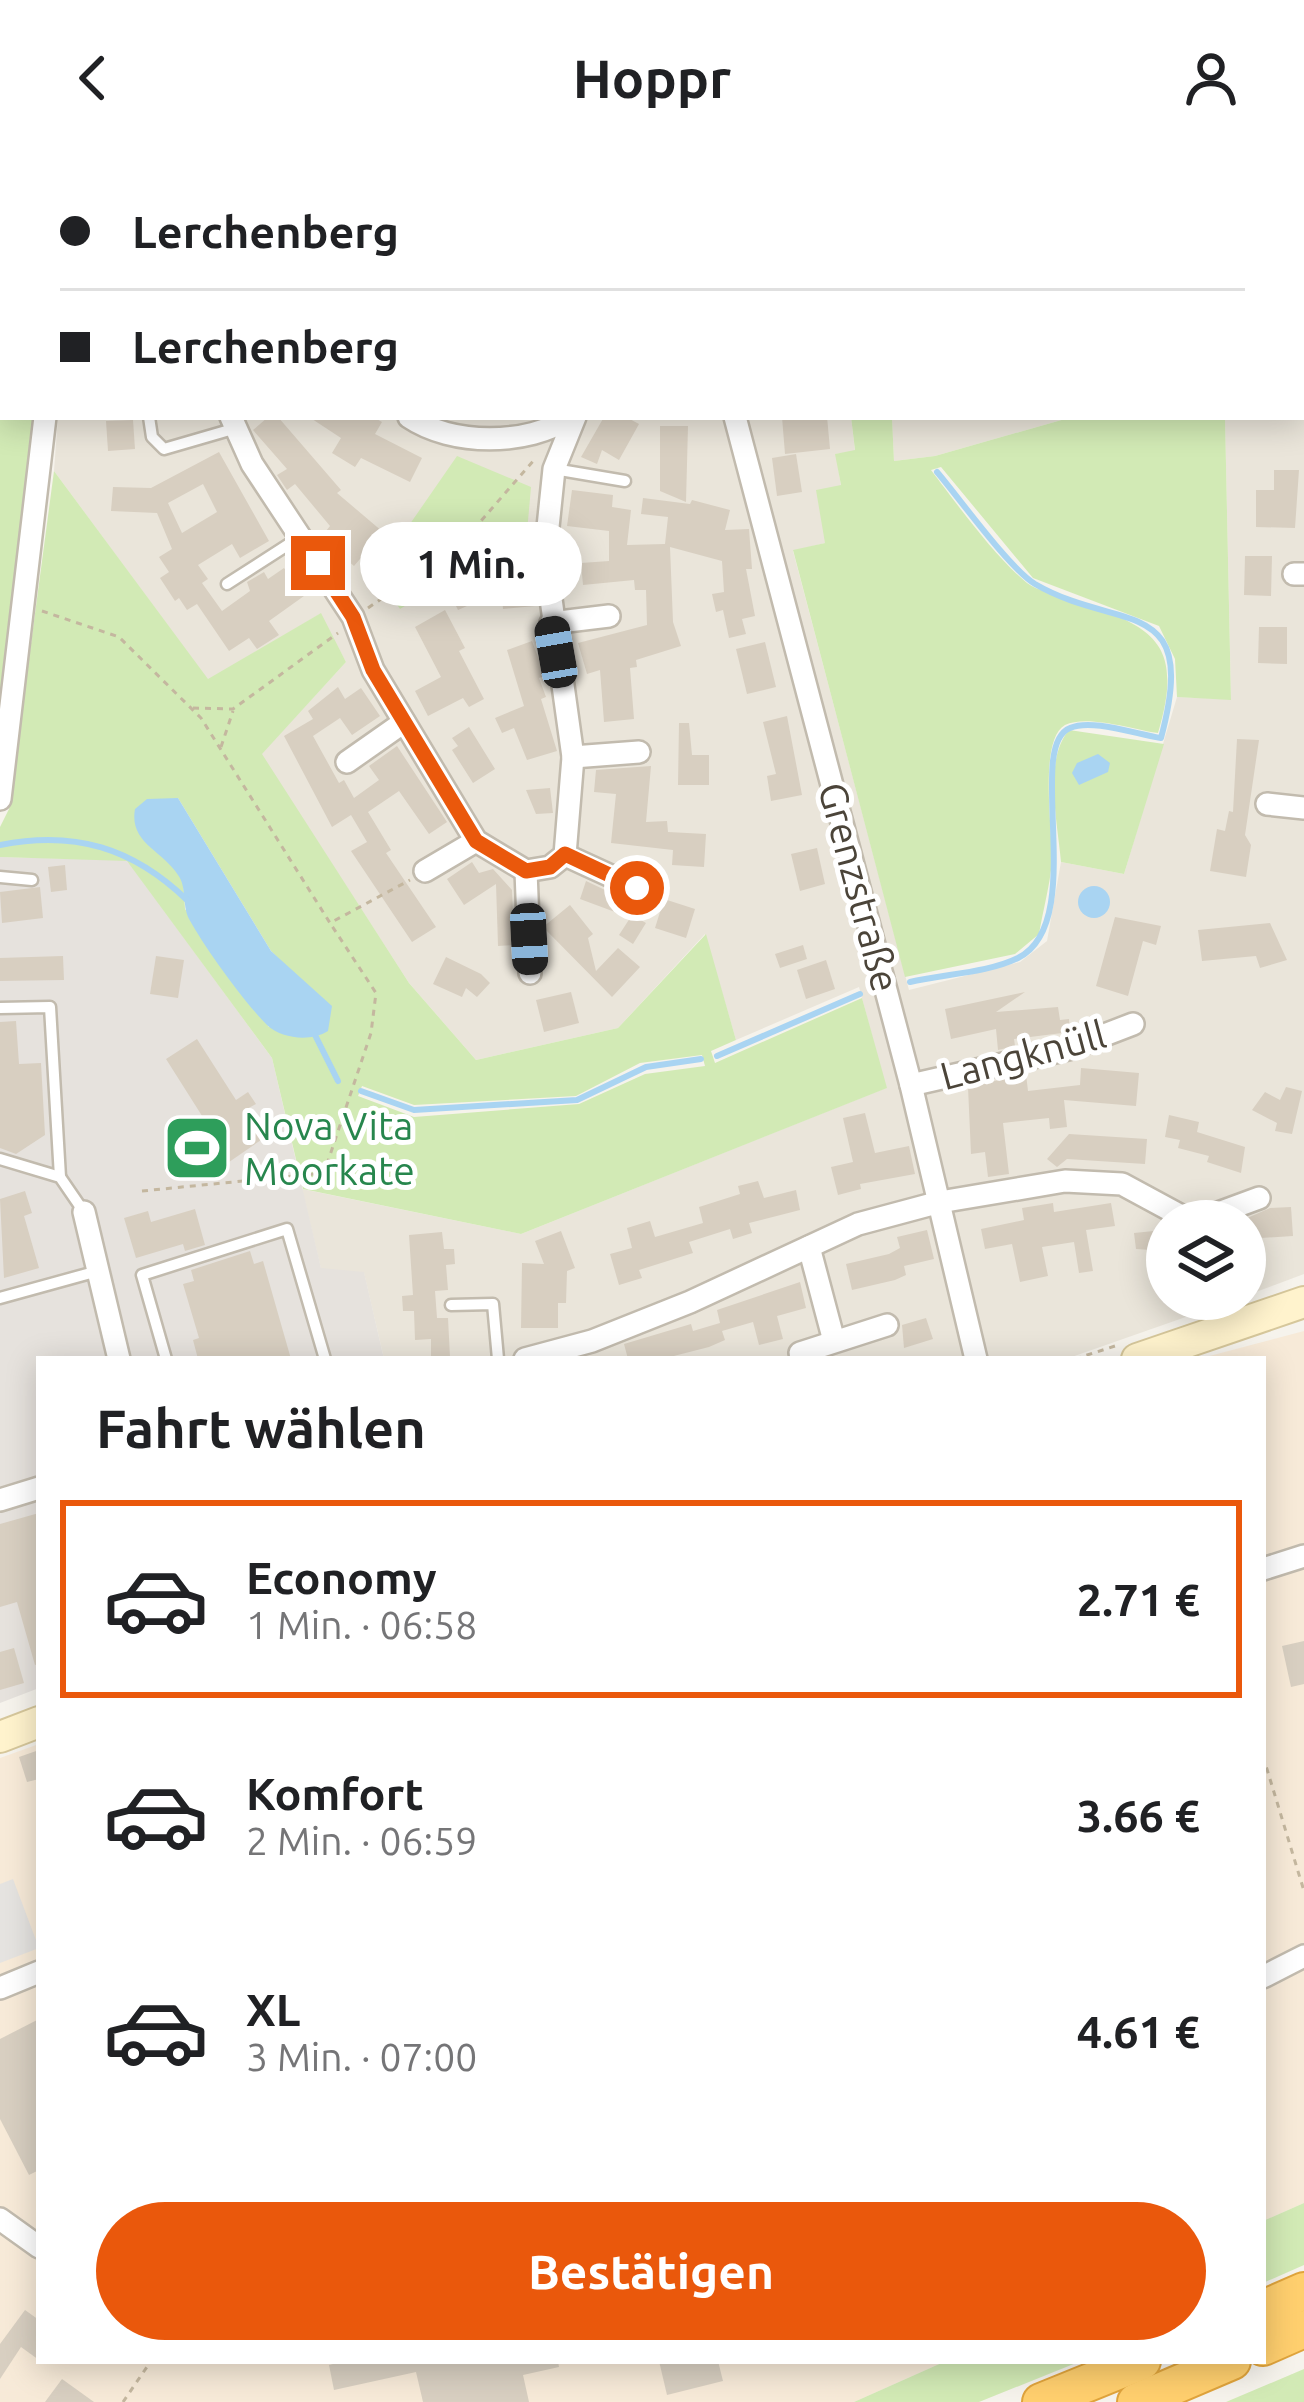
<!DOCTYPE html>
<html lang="de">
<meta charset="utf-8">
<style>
:root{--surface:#fff;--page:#f2f2f2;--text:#202124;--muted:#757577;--line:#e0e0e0;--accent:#ea580c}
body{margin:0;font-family:Ubuntu,sans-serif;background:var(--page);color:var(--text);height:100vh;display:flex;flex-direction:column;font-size:45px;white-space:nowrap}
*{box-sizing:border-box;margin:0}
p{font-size:39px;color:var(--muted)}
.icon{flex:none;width:66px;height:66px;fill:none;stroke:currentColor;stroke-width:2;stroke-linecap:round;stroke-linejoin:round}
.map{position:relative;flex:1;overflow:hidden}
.sheet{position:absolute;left:36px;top:1200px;width:1230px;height:1008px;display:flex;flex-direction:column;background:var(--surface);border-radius:0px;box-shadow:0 6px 30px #0003}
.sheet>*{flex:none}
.top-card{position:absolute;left:0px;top:0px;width:1305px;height:264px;box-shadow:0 6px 30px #0003;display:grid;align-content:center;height:264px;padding:0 60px;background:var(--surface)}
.fabs{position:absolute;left:1146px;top:1044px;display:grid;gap:24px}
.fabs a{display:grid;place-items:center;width:120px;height:120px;border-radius:50%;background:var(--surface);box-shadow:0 6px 30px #0003;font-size:60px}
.end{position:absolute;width:54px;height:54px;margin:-27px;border:15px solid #ea580c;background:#fff;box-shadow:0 0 0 6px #fff}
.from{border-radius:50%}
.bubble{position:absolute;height:84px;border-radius:42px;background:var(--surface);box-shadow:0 6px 30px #0003;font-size:39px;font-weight:700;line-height:84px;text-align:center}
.car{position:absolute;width:36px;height:72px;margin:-36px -18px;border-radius:15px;box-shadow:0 0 9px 3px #0007;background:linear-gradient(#222 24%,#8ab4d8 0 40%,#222 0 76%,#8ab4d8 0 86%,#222 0)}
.top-card b{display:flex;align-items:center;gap:42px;height:114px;font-size:45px}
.top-card b+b{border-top:3px solid var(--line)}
.top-card i{width:30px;height:30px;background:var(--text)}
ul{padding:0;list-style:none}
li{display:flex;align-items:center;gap:36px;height:198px;margin:0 24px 18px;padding:0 36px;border:6px solid transparent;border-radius:0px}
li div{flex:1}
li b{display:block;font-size:45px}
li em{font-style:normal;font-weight:700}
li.current{border-color:var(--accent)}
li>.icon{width:108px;height:108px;stroke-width:1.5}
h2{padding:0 60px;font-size:54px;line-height:144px}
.primary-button{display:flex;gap:24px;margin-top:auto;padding:24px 60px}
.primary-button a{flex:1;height:138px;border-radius:72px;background:var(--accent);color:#fff;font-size:48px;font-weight:700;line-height:138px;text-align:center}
header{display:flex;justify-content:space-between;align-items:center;height:156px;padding:0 60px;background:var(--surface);font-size:54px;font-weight:700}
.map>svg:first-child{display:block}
.residential{fill:#eae5da}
.commercial{fill:#f7ead8}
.industrial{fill:#e6e2dd}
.green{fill:#d2eab5;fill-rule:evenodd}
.parking{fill:#e5e3e0}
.water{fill:#a9d4f2}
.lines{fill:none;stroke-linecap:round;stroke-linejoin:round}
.stream{stroke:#a9d4f2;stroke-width:6}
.building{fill:#d8cfc1;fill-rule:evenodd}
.lane-casing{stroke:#c2bbae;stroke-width:15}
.street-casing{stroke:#c2bbae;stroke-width:26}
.secondary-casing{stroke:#d6c79b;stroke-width:34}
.highway-casing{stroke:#e0a43c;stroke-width:40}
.path{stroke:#c4b79f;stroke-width:3;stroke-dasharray:6 6;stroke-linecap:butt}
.lane{stroke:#fff;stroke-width:10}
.street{stroke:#fff;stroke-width:21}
.secondary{stroke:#fff3cd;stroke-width:30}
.highway{stroke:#ffcf6e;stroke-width:36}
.route{stroke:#ea580c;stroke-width:15}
.labels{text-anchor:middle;stroke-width:10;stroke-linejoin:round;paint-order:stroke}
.street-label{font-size:39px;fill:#4b4439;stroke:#fff}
.leisure-label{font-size:39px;fill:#27864d;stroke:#fff;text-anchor:start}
</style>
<header><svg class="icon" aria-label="back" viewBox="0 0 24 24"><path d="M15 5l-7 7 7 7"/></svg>Hoppr<svg class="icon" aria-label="person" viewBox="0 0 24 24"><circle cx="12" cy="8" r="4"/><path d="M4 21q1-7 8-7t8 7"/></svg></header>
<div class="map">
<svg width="1304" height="2246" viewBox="0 0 1304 2246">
<rect width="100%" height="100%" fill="#f6f3ec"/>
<g class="residential">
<path d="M87,0H1304V1118L1245,1140V1065H1167V1143H1237L1066,1203H384L364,1117L321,1113L302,1033L521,1078L886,932L859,831L736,884L705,778L618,872L476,904L409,827L261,598L346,506L320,458L208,524L54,315L58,261H851L855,295L836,298L841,330L825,387L793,395L909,834L1020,806L1047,785L1061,706L1124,718L1177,541L1231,543L1225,261H1302V3Z"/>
<path d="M892,261H1072L935,300L894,305Z"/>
</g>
<g class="commercial">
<path d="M1304,1175V2047L1263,2065V1203H1198Z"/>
<path d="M39,1588V2205H946L854,2246H0V1602Z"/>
</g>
<path class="industrial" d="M0,701L127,704L272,902L321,1112L364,1116L384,1203H39V1532L0,1547Z"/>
<g class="green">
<path d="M0,187L3,261H33L0,542Z"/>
<path d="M851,261H892L894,305L935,300L1072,261H1225L1231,544L1177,541L1175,503L1159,470L1033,422L941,311L931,314C956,347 995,401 1027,427C1037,435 1057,438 1070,443C1150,470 1186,483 1158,577C1135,574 1087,558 1065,569C1038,584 1053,677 1052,705C1050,729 1043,754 1039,778L1015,798L905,821L793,394L825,387L816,334L841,329L835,298L855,294Z"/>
<path d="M457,300L531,331L525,399L465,413L400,453L376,417Z"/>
<path d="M54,315L208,523L321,457L346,506L262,598L409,827L476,904L618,872L706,778L736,884L711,895L715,907L862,842L887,932L521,1078L303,1033L272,902L127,705L0,701V671L9,653ZM178,642L271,795L290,814L269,871L185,753ZM702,899L705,910L645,918L579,948L414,961L358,940L362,930L414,949L576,940L640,907Z"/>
<path d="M1069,574L1164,588L1124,718L1061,706C1058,669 1043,604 1069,574Z"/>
<path d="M1304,2047V2109L1263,2127V2065Z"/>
<path d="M946,2205H1081L979,2246H854Z"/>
<path d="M1304,2213V2246H1226Z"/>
</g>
<path class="parking" d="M13,1723L39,1792L0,1807V1728Z"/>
<g class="water">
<path d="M1098,598L1110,607L1108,616L1079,629L1072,617L1077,607Z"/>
<path d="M178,642L271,795L332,850L328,875C311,886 282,883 267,869C244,846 205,792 189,763C182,749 187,731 178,719C162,694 129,687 135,653L147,643Z"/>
<circle cx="1094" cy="746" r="16"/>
</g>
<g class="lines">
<g class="stream">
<path d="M0,689C75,674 133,692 187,744"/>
<path d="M910,826C943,818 988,817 1018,802C1089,767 1024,590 1070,572C1092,562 1138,579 1161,582C1200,436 1119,477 1035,428C1009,412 960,343 937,316"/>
<path d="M313,875L338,925"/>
<path d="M717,900L860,838"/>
<path d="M361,935L414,954L577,944L646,911L701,903"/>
</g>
</g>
<g class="building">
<path d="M268,261H278L341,334L337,337L383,376L354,410L334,393L339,387L326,375L330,370L295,328L287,334L277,319L287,313L253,274Z"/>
<path d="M309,261H373L382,266L375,278L422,302L410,326L361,302L355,311L332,297L341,282Z"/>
<path d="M604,261H626L639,268L619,304L602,294L597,308L581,301Z"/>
<path d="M782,261H827L830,293L785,298Z"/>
<path d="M133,264L135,293L108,295L106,265Z"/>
<path d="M660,270H688L686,346L660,335Z"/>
<path d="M219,296L269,385L240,402L232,388L198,409L208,423L202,427L222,455L250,435L247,426L264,416L268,423L284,412L304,440L269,465L279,479L257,493L249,482L229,495L197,448L187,454L179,442L175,445L160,422L169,416L159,401L172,393L157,357L111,355L113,331L151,332ZM203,328L217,356L182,377L168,347Z"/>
<path d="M796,298L802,336L777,340L772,302Z"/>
<path d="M1274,314H1299L1295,372L1256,371V334H1274Z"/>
<path d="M572,334L613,339L612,351L631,354L627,389L665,388L668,361L641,358L643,342L690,348L692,344L730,354L725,374L749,373L752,413H746L755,460L742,463L746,478L729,482L723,454L716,456L712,438L724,436L722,405L670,391L673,466L681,490L636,504L637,511L630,512L634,563L604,566L600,514L587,518L578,487L647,469L646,434H635L634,424L583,429L581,407L609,405V375L567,370Z"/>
<path d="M1245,400H1272L1271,440L1244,439Z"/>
<path d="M533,425L535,450L503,453L501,428Z"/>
<path d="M469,432L476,446L458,454L451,440Z"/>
<path d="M445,454L465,492L459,495L484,543L469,551L463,542L428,560L415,535L441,521L415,471Z"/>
<path d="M1259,471H1287V508L1258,507Z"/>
<path d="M532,485L545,520L539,522L546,541L541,543L557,595L527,604L514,572L502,577L495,562L524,550L507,494Z"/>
<path d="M765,486L776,531L747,538L736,493Z"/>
<path d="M338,531L345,543L361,532L380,560L352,579L340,562L313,580L339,627L344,624L354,642L379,624L369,610L397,590L447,666L429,678L399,635L368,656L391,694L386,697L436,771L412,786L351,695L367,686L351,659L332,671L284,580L313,563L308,555Z"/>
<path d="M787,560L802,639L771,645L767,620L776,618L763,566Z"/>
<path d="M679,567H689L692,599H709V629H678Z"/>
<path d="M469,571L495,613L473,627L452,594L458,590L452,582Z"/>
<path d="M1237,583L1259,584L1245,679L1251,689L1246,721L1210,715L1217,673L1225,675L1229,655L1233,656Z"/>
<path d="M651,610L646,666L667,665L668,676L706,678L704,711L672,709L673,694L611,687L616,638L594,636L596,614Z"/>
<path d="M550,632L553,657L536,658L526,634Z"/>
<path d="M817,692L825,728L800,735L791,698Z"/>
<path d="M472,706L479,717L493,713L512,734L514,789L498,790L496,728L464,749L447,723Z"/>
<path d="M65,709L67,734L51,736L48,711Z"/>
<path d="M586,725L620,741L615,756L580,743Z"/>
<path d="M40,731L43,762L2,767L0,736Z"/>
<path d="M664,743L695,753L686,782L655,772Z"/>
<path d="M570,749L593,778L588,782L596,815L618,792L640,811L612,841L543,771Z"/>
<path d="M632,759L646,767L633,788L619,779Z"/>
<path d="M1115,761L1161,770L1156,789L1143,785L1128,840L1096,830Z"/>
<path d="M1270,767L1287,804L1260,812L1256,800L1202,805L1198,774Z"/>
<path d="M803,789L807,803L780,812L775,798Z"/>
<path d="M63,800L64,824L0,825V802Z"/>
<path d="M156,800L184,804L178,842L150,838Z"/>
<path d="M446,801L481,818L490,827L477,841L466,832L462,841L433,828Z"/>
<path d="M826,804L835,833L806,843L797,814Z"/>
<path d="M571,836L579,867L544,876L536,844Z"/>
<path d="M1025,836L996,856L1058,851L1060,864L1069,863L1070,876L1014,883L1015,890L998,894L996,873L951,883L945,853Z"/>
<path d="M16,865L19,908L41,907L45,979L16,998L0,992V866Z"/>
<path d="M197,883L236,944L248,936L256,948L243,955L261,984L216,1015L208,1003L173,1006L172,965L204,963L166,903Z"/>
<path d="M1081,912L1139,917L1136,950L1064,944L1067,971L1050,973L1049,962L1003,967L1009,1018L988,1021L985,996L971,998L968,931L1026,918L1028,935L1080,929Z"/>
<path d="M1286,931L1302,935L1292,978L1275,975L1277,967L1252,954L1265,936L1280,944Z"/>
<path d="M865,957L875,997L909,990L915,1018L860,1028L861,1033L838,1039L831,1011L853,1006L843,962Z"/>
<path d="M1169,959L1199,966L1197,976L1245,991L1241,1017L1207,1006L1209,1000L1178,992L1180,984L1165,981Z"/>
<path d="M1069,978L1147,983L1145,1008L1067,1003L1057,1011L1047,1003Z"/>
<path d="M758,1025L764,1042L796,1034L800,1054L749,1067L752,1077L733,1083L730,1073L689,1086L693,1097L639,1114L642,1122L619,1129L610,1098L632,1092L627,1072L650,1065L655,1081L703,1067L699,1051L740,1038L738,1030Z"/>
<path d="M25,1035L32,1057L24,1060L39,1112L4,1122L0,1043Z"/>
<path d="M1053,1047L1054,1056L1111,1047L1115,1070L1086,1074L1093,1115L1079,1117L1074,1086L1042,1091L1048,1120L1020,1126L1012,1088L985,1093L981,1073L1024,1064L1022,1052Z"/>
<path d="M1291,1051L1293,1080L1245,1083V1063L1270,1052Z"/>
<path d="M195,1053L205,1089L185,1095L183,1088L136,1102L124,1062L148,1055L151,1066Z"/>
<path d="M927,1074L934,1103L904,1110L906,1119L895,1124L852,1134L846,1108L889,1098L900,1092L897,1081Z"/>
<path d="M1164,1074L1166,1095L1136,1093L1134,1077Z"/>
<path d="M561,1075L575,1112L567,1115L566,1147H558V1172H521L522,1107L544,1108L535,1085Z"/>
<path d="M442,1076L444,1093H454L455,1108L446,1109L448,1134L435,1135L437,1162H448L450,1201L431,1202V1183L415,1184L414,1155H403L402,1140L413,1139L409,1079Z"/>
<path d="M250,1095L254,1108L263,1105L291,1203H198L193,1184L199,1182L183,1128L194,1125L191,1114Z"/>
<path d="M800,1126L806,1152L777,1160L783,1183L759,1189L753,1166L722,1175L725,1184L709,1191L662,1203H628L624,1188L691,1168L693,1175L720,1167L717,1154Z"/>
<path d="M926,1162L933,1183L904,1192L902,1169Z"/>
<path d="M39,1357V1508L35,1509L17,1446L0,1451V1368Z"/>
<path d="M1304,1485V1528L1291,1531L1282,1490Z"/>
<path d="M14,1492L24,1527L0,1534V1496Z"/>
<path d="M39,1594V1623L27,1626L19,1601Z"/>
<path d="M39,1863V2014L29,2019L0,1963V1883Z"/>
<path d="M25,2154L39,2164V2204L21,2191L0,2223V2188Z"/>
<path d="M345,2205H558L559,2211L523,2219L529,2246H423L416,2216L334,2234L329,2209Z"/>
<path d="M659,2205H718L723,2225L667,2239Z"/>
<path d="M62,2223L94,2246H45Z"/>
</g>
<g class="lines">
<defs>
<g id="lane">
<path d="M0,23H3"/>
<path d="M0,142H3"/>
<path d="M149,261L152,281L164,293L233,273"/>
<path d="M554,313L625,325"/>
<path d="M227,428L300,381"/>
<path d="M0,721L32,724"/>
<path d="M0,852L50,851L60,1021"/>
<path d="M0,1003L60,1021L84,1056"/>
<path d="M0,1142L98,1115"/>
<path d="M451,1149L493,1148L498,1203"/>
<path d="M166,1203L142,1119L287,1073L325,1203"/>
</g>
<g id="street">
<path d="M490,0L492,3"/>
<path d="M665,0V3"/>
<path d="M76,3V0"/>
<path d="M188,3V0"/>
<path d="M236,3L241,0"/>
<path d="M1302,120H1304"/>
<path d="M231,261L252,308L353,461L373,514L476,685L526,715L550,711L565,699L573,601L545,400L554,313L575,261"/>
<path d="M409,261C452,290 527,290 571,261"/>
<path d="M735,261L911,929L976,1203"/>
<path d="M1294,418H1304"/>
<path d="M551,467L609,460"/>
<path d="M573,601L639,596"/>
<path d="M347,606L404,566"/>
<path d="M0,643L45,261"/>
<path d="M1267,648L1304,652"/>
<path d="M565,699L637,732"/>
<path d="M425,715L476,685"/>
<path d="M526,715L530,817"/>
<path d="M911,929L1068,893L1133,868"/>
<path d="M84,1056L119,1203"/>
<path d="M809,1091L834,1185"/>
<path d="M800,1197L887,1169"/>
<path d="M525,1203L592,1185L690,1146L858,1068L940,1046L1065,1025L1122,1028L1183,1061L1202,1063L1259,1042"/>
<path d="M0,1344L39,1332"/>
<path d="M1263,1413L1304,1400"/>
<path d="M1263,1821L1304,1800"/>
<path d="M0,1832L39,1816"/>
<path d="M0,2063L39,2091"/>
</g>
<g id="secondary">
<path d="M1137,1203L1304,1146"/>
<path d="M0,1581L39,1566"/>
</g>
<g id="highway">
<path d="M1263,2153L1304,2135"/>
<path d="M1263,2191L1304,2173"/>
<path d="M1041,2246L1142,2205"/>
<path d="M1136,2246L1232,2205"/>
</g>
</defs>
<use href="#lane" class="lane-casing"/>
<use href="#street" class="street-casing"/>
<use href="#secondary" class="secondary-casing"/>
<use href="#highway" class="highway-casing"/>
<g class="path">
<path d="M461,389L529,381"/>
<path d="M368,452L460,389L534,304"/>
<path d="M42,455L119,481L201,562L330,767L410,724"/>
<path d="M193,552L233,553L338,477"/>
<path d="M221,591L233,555"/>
<path d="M142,1035L324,1017L371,877L376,837L330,767"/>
<path d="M1075,1203L1115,1190"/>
<path d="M1263,1600L1304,1735"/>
<path d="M123,2246L151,2205"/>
</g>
<use href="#lane" class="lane"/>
<use href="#street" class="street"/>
<use href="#secondary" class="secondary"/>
<use href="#highway" class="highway"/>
</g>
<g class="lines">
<path class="route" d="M318,407L353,461L373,514L476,685L526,715L550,711L565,698L637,732"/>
</g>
<defs>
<symbol id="stadium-square" viewBox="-11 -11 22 22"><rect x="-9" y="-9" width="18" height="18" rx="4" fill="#2e9e5b" stroke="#fff"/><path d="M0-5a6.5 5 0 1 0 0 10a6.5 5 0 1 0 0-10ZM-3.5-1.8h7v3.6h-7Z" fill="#fff"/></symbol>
</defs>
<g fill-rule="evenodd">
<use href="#stadium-square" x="159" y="954" width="76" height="76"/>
</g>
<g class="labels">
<g class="street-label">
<text transform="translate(859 731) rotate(75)" y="14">Grenzstraße</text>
<text transform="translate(1023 899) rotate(-15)" y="14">Langknüll</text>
</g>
<g class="leisure-label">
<text x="244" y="984">Nova Vita<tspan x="244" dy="45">Moorkate</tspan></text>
</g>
</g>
</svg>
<div class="fabs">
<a><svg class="icon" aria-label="layers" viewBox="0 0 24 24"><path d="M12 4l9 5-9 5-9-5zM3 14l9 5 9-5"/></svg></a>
</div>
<i class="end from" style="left:637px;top:732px"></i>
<i class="end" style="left:318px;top:407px"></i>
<div class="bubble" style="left:360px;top:366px;width:222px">1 Min.</div>
<i class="car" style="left:556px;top:496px;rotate:350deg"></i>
<i class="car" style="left:529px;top:783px;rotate:177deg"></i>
<div class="top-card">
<b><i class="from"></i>Lerchenberg</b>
<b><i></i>Lerchenberg</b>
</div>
<section class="sheet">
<h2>Fahrt wählen</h2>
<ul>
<li class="current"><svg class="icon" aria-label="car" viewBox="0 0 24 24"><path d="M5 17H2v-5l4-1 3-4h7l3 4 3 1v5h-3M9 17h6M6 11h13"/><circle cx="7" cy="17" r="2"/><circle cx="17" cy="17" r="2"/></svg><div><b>Economy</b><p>1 Min. · 06:58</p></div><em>2.71 €</em></li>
<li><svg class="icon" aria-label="car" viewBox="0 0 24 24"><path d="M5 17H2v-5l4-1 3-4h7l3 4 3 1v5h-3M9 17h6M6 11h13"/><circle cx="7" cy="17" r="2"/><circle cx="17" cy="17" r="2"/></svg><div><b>Komfort</b><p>2 Min. · 06:59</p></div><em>3.66 €</em></li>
<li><svg class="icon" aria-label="car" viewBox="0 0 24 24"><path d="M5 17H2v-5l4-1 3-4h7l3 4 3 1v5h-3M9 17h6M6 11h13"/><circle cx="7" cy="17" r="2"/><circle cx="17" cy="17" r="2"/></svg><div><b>XL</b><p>3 Min. · 07:00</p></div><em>4.61 €</em></li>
</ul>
<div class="primary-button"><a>Bestätigen</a></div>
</section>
</div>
